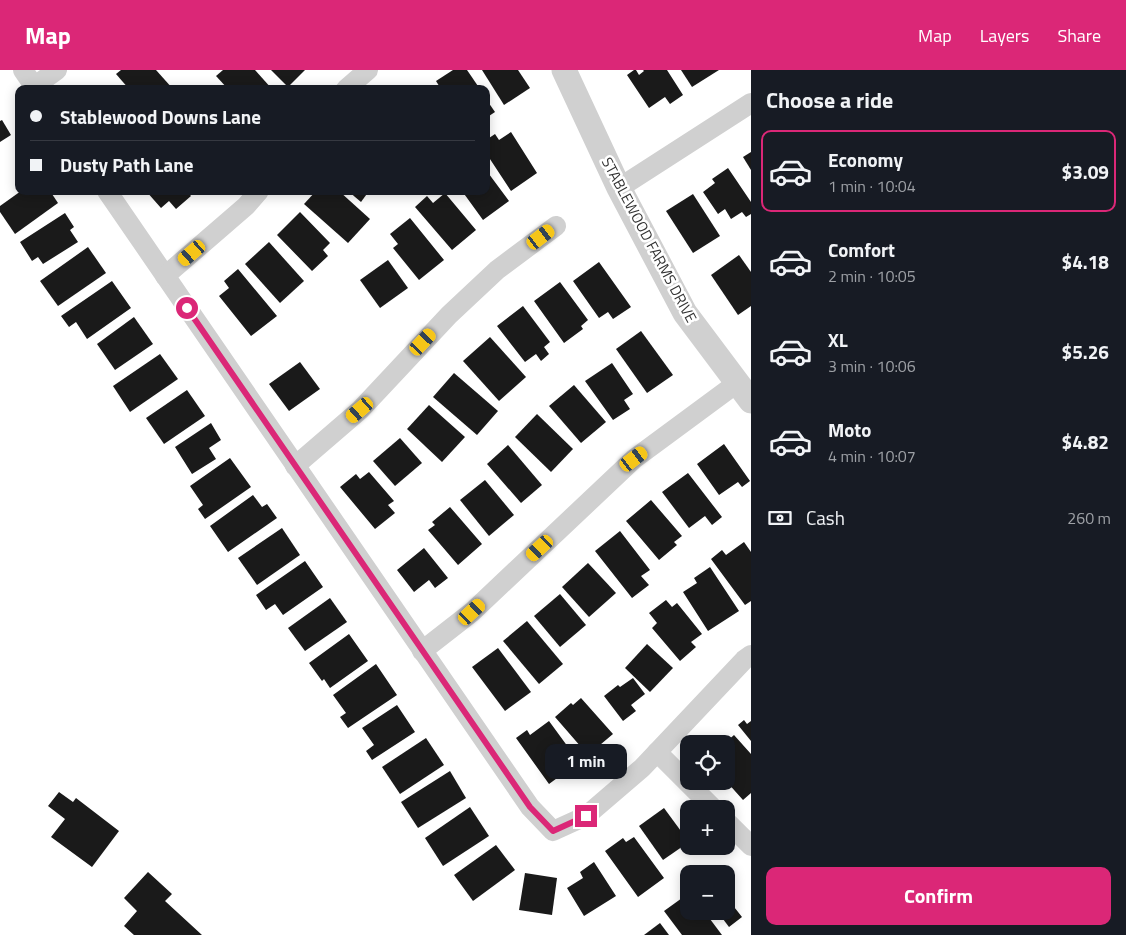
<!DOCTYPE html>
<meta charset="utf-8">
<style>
:root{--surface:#171b24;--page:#242831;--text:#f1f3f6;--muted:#9ea1a6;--line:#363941;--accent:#db2777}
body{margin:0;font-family:"Titillium Web",sans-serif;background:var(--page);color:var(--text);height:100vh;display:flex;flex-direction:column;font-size:19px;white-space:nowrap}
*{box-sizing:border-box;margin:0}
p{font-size:16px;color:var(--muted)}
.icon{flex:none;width:28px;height:28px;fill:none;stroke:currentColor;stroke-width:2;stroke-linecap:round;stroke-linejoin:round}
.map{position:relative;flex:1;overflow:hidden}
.details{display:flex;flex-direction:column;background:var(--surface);width:375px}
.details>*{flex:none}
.hud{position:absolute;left:15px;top:15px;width:475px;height:110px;border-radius:10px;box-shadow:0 2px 12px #0003;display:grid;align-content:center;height:110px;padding:0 15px;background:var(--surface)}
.buttons{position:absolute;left:680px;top:665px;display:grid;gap:10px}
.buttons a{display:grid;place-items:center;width:55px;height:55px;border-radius:10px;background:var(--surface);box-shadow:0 2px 12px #0003;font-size:25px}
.end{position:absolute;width:22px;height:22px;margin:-11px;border:6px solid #db2777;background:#fff;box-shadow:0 0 0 2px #fff}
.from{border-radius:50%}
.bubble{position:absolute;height:35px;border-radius:10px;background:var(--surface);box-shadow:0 2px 12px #0003;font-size:16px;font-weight:700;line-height:35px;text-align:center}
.car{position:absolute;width:15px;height:30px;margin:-15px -8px;border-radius:6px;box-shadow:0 0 4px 1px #0007;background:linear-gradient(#f5c518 24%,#345 0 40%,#f5c518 0 76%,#345 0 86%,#f5c518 0)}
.hud b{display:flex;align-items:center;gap:18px;height:48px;font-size:19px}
.hud b+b{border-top:1px solid var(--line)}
.hud i{width:12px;height:12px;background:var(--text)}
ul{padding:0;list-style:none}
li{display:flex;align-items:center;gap:15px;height:82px;margin:0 10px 8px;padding:0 5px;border:2px solid transparent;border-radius:10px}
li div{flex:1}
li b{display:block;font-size:19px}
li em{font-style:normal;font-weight:700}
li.selected{border-color:var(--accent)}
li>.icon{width:45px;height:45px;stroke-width:1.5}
h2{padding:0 15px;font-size:22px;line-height:60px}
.pay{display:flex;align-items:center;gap:12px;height:55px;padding:0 15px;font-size:19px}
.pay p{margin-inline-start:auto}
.cta{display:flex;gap:10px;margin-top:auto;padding:10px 15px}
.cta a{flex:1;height:58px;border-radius:10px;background:var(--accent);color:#fff;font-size:20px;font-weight:700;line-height:58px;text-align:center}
header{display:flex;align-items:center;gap:30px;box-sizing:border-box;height:70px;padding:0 25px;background:var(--accent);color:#fff}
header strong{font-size:24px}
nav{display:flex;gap:28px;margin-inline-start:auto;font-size:18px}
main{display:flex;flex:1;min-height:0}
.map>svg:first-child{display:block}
.building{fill:#1a1a1a}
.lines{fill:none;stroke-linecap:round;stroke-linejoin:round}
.minor{stroke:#d0d0d0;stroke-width:20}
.tertiary{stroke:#d0d0d0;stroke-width:25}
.route{stroke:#db2777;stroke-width:6}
.labels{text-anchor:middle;stroke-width:5;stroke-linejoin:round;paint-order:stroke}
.street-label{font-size:15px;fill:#333;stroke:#fff}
</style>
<header>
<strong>Map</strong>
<nav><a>Map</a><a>Layers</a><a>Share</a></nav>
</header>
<main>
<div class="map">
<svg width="751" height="865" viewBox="0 0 751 865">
<rect width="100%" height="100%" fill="#fff"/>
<g class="building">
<path d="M121,0H156L173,19H129L116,4Z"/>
<path d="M223,0H255L272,19H228L216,6Z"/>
<path d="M271,0H305L288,17Z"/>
<path d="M453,0H467L480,19H441L436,11Z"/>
<path d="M482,0H518L530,18L504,35Z"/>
<path d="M634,0H636L639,5L644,1L643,0H667L683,25L670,34L665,27L649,38L627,5Z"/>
<path d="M681,0H719L692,17Z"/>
<path d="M486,29L495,42L486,48Z"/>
<path d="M2,50L11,65L0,72V51Z"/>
<path d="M511,62L537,103L511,121L486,83V70L495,64L499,70Z"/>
<path d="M751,82V100L743,87Z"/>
<path d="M728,98L751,132V144L746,147L742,142L731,149L725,139L718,144L703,122L715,113L712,109Z"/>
<path d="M486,100L509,131L483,150L462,121H486Z"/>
<path d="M21,121H50L58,133L15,164L0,142V136Z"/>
<path d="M146,121H187L191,126L176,139L169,131L161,138Z"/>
<path d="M316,121H339L370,149L348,173L304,134Z"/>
<path d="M348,121H369L361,132Z"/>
<path d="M445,123L476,160L452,180L415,137L427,126L433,133Z"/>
<path d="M693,124L720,166L693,183L666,141Z"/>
<path d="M300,142L330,173L323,180L328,186L312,201L277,165Z"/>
<path d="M65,143L74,157L70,160L78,172L43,194L38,187L32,191L20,172Z"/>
<path d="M410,148L444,190L419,210L393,178L398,174L390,164Z"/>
<path d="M269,172L304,211L280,233L245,194Z"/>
<path d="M88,177L106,203L58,236L40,211Z"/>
<path d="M739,185L751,202V236L738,245L711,205Z"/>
<path d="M388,190L408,218L380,238L360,210Z"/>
<path d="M599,192L631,237L613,249L608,242L599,248L573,211Z"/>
<path d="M238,199L277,246L251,266L219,226L229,218L224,211Z"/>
<path d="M112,211L131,238L87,269L76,252L69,257L61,246Z"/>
<path d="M560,212L588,250L581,256L583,259L564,273L534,231Z"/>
<path d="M523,236L550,272L544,277L549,284L541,291L536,284L525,292L497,256Z"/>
<path d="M134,247L153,274L115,300L97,274Z"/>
<path d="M641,261L673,305L647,323L616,279Z"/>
<path d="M490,267L526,307L499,331L463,291Z"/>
<path d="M160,284L178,309L130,342L113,316Z"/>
<path d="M300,292L320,319L289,341L269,314Z"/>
<path d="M612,293L633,324L624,330L630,339L613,350L585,311Z"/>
<path d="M454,303L498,341L477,365L433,327Z"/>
<path d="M574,315L606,352L581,373L549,336Z"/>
<path d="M187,320L205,346L164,374L146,348Z"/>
<path d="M429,335L465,367L442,392L407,359Z"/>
<path d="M537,344L573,379L551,402L515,367Z"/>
<path d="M211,353L221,370L209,378L216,389L192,404L175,377Z"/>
<path d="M400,368L422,393L395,416L373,391Z"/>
<path d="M724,374L750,411L742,417L738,412L719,425L697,394Z"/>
<path d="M508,375L542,415L521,433L487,394Z"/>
<path d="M230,388L251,417L205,449L198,439L203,435L190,416Z"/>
<path d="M369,402L394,431L388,435L395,443L375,459L340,417L356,404L360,409Z"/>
<path d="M688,403L722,447L712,455L705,446L689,458L662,422Z"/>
<path d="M485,410L514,445L489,466L460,430Z"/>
<path d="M253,425L262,437L267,434L277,448L228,482L210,456Z"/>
<path d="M651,430L682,466L674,472L677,475L659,490L626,451Z"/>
<path d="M450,437L482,474L458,495L428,460L435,455L432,452Z"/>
<path d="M282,458L300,485L257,515L238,488Z"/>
<path d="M620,461L650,500L641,506L649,515L632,528L595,481Z"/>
<path d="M744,472L751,482V531L745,535L711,489L722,480L726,485Z"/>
<path d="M424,478L448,508L435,518L429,510L414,522L397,500Z"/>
<path d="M305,491L323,517L283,545L275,534L266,540L256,525Z"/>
<path d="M588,493L616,523L589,547L562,517Z"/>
<path d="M710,497L739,541L708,561L683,522L697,513L694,508Z"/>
<path d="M560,524L586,555L560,577L534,546Z"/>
<path d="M330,528L347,552L305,581L288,558Z"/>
<path d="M666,530L672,537L677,533L702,564L691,572L696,577L680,591L652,558L657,553L649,543Z"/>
<path d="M527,551L563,594L539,614L503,571Z"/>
<path d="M349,564L368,591L330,618L324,609L322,611L309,593Z"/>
<path d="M647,574L673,598L650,622L625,598Z"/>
<path d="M498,578L531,622L505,641L472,597Z"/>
<path d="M376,594L397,625L348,658L340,647L346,643L333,625Z"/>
<path d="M633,608L645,624L631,635L636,641L623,651L604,626L618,615L620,617Z"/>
<path d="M581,628L613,664L588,685L555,647L571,633L573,635Z"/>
<path d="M397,635L415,662L372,690L366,681L374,675L362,658Z"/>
<path d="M744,650L747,654L751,651V671L738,655Z"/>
<path d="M549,651L579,692L549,714L516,668L527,660L530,665Z"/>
<path d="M734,665L751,684V723L743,730L726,711V674H724Z"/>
<path d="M426,668L444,695L400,724L382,697Z"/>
<path d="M450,701L466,728L418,758L401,732Z"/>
<path d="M59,722L73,732L76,728L119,761L92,797L51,767L65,749L48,736Z"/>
<path d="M470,737L489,766L443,796L425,768Z"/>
<path d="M664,738L689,772L663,790L639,756Z"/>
<path d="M634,767L664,808L638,827L605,781L623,768L626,772Z"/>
<path d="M496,775L515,800L473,831L454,805Z"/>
<path d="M594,792L616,826L584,846L567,818L583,808L580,802Z"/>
<path d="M148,802L172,824L165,831L202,865H134L124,856L137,841L124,828Z"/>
<path d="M525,803L557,808L552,845L519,840Z"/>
<path d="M726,811L735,822L727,828L742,847L729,857L717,841H726Z"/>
<path d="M689,823V841H704L722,865H682L664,841Z"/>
<path d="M660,853L669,865H644Z"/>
</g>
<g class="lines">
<g class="minor">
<path d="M23,0L36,19"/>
<path d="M35,16L57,0"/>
<path d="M346,19L368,0"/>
<path d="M619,118L751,33"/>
<path d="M107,121L530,737L553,761L586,746L642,698L744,590L751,585"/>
<path d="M165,206L246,136L259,121"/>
<path d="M295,396L360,340L449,245L497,200L556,156"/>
<path d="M422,581L472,542L634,389L737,313"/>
<path d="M657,682L714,739"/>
<path d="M726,751L751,776"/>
</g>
<path class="tertiary" d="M564,0L619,118L685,243L751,331"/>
</g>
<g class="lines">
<path class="route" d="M187,238L530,737L553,761L586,746"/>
</g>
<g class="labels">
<g class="street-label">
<text transform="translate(649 170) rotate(62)" y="5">STABLEWOOD FARMS DRIVE</text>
</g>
</g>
</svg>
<div class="buttons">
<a><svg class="icon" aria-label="locate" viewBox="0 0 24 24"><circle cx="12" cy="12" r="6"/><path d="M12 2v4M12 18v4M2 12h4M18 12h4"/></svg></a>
<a>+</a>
<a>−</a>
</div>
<i class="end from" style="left:187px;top:238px"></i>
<i class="end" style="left:586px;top:746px"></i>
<div class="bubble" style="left:545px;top:674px;width:82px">1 min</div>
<i class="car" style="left:541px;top:167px;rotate:53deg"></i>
<i class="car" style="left:192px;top:183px;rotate:229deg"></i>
<i class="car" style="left:423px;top:272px;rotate:43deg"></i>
<i class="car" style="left:360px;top:340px;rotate:229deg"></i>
<i class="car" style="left:634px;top:389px;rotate:53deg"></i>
<i class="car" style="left:540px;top:478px;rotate:227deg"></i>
<i class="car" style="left:472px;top:542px;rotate:47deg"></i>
<div class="hud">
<b><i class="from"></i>Stablewood Downs Lane</b>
<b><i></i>Dusty Path Lane</b>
</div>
</div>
<section class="details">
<h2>Choose a ride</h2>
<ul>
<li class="selected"><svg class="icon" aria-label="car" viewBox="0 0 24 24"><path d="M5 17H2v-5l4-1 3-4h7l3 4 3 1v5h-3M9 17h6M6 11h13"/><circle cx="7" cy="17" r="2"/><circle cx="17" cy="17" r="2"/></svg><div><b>Economy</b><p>1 min · 10:04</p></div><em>$3.09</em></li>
<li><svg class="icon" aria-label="car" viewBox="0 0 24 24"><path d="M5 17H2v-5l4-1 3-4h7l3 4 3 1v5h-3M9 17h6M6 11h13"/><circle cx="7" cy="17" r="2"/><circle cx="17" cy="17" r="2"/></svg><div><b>Comfort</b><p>2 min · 10:05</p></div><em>$4.18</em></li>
<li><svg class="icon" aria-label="car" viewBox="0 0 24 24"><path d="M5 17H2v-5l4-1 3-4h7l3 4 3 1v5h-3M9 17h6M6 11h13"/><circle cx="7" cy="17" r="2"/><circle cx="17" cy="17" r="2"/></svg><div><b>XL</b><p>3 min · 10:06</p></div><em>$5.26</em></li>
<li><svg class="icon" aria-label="car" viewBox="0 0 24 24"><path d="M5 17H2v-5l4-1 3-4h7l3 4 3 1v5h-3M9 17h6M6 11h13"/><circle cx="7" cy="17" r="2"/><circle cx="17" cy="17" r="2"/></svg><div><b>Moto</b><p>4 min · 10:07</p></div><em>$4.82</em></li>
</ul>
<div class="pay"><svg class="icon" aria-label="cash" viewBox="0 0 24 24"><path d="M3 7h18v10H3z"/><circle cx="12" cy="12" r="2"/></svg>Cash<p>260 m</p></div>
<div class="cta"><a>Confirm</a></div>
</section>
</main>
